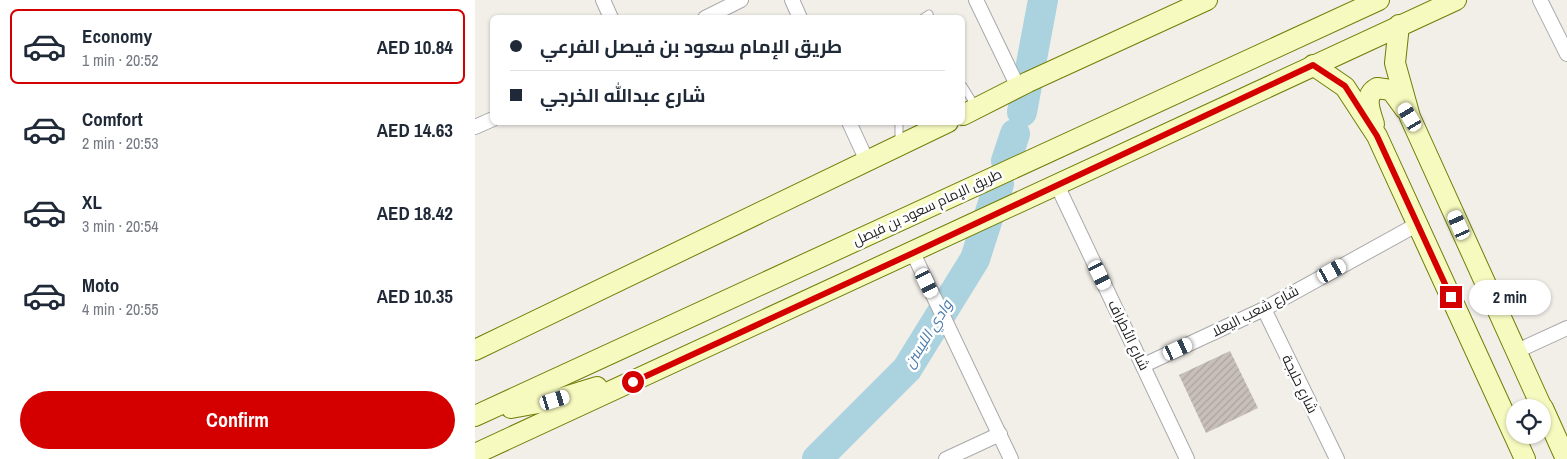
<!DOCTYPE html>
<meta charset="utf-8">
<style>
:root{--surface:#fff;--page:#f2f2f3;--text:#1f2937;--muted:#747a83;--line:#e0e1e3;--accent:#d40000}
body{margin:0;font-family:"Archivo Narrow",Cairo,sans-serif;background:var(--page);color:var(--text);height:100vh;display:flex;flex-direction:column;font-size:19px;white-space:nowrap}
*{box-sizing:border-box;margin:0}
p{font-size:16px;color:var(--muted)}
.icon{flex:none;width:28px;height:28px;fill:none;stroke:currentColor;stroke-width:2;stroke-linecap:round;stroke-linejoin:round}
.map{position:relative;flex:1;overflow:hidden}
.drawer{display:flex;flex-direction:column;background:var(--surface);width:475px}
.drawer>*{flex:none}
.banner{position:absolute;left:15px;top:15px;width:475px;height:110px;border-radius:8px;box-shadow:0 1px 4px #0004;display:grid;align-content:center;height:110px;padding:0 20px;background:var(--surface)}
.controls{position:absolute;left:1031px;top:399px;display:grid;gap:10px}
.controls a{display:grid;place-items:center;width:45px;height:45px;border-radius:50%;background:var(--surface);box-shadow:0 1px 4px #0004;font-size:25px}
.end{position:absolute;width:22px;height:22px;margin:-11px;border:6px solid #d40000;background:#fff;box-shadow:0 0 0 2px #fff}
.from{border-radius:50%}
.bubble{position:absolute;height:35px;border-radius:18px;background:var(--surface);box-shadow:0 1px 4px #0004;font-size:16px;font-weight:700;line-height:35px;text-align:center}
.car{position:absolute;width:15px;height:30px;margin:-15px -8px;border-radius:6px;box-shadow:0 0 4px 1px #0007;background:linear-gradient(#fff 24%,#345 0 40%,#fff 0 76%,#345 0 86%,#fff 0)}
.banner b{display:flex;align-items:center;gap:18px;height:48px;font-size:19px}
.banner b+b{border-top:1px solid var(--line)}
.banner i{width:12px;height:12px;background:var(--text)}
ul{padding:9px 0 0;list-style:none}
li{display:flex;align-items:center;gap:15px;height:75px;margin:0 10px 8px;padding:0 10px;border:2px solid transparent;border-radius:8px}
li div{flex:1}
li b{display:block;font-size:19px}
li em{font-style:normal;font-weight:700}
li.on{border-color:var(--accent)}
li>.icon{width:45px;height:45px;stroke-width:1.5}
.button{display:flex;gap:10px;margin-top:auto;padding:10px 20px}
.button a{flex:1;height:58px;border-radius:30px;background:var(--accent);color:#fff;font-size:20px;font-weight:700;line-height:58px;text-align:center}
main{display:flex;flex:1;min-height:0}
.map>svg:first-child{display:block}
.lines{fill:none;stroke-linecap:round;stroke-linejoin:round}
.river{stroke:#aad3df;stroke-width:30}
.building{fill:url(#building-hatch)}
.lane-casing{stroke:#a9a9a9;stroke-width:9}
.street-casing{stroke:#a9a9a9;stroke-width:16}
.secondary-casing{stroke:#707d05;stroke-width:22}
.lane{stroke:#fff;stroke-width:7}
.street{stroke:#fff;stroke-width:14}
.secondary{stroke:#f7fabf;stroke-width:20}
.route{stroke:#d40000;stroke-width:6}
.labels{text-anchor:middle;stroke-width:5;stroke-linejoin:round;paint-order:stroke}
.street-label{font-size:14px;fill:#222;stroke:#fff}
.water-label{font-size:15px;font-style:italic;fill:#4a7aab;stroke:#fff}
</style>
<main>
<section class="drawer">
<ul>
<li class="on"><svg class="icon" aria-label="car" viewBox="0 0 24 24"><path d="M5 17H2v-5l4-1 3-4h7l3 4 3 1v5h-3M9 17h6M6 11h13"/><circle cx="7" cy="17" r="2"/><circle cx="17" cy="17" r="2"/></svg><div><b>Economy</b><p>1 min · 20:52</p></div><em>AED 10.84</em></li>
<li><svg class="icon" aria-label="car" viewBox="0 0 24 24"><path d="M5 17H2v-5l4-1 3-4h7l3 4 3 1v5h-3M9 17h6M6 11h13"/><circle cx="7" cy="17" r="2"/><circle cx="17" cy="17" r="2"/></svg><div><b>Comfort</b><p>2 min · 20:53</p></div><em>AED 14.63</em></li>
<li><svg class="icon" aria-label="car" viewBox="0 0 24 24"><path d="M5 17H2v-5l4-1 3-4h7l3 4 3 1v5h-3M9 17h6M6 11h13"/><circle cx="7" cy="17" r="2"/><circle cx="17" cy="17" r="2"/></svg><div><b>XL</b><p>3 min · 20:54</p></div><em>AED 18.42</em></li>
<li><svg class="icon" aria-label="car" viewBox="0 0 24 24"><path d="M5 17H2v-5l4-1 3-4h7l3 4 3 1v5h-3M9 17h6M6 11h13"/><circle cx="7" cy="17" r="2"/><circle cx="17" cy="17" r="2"/></svg><div><b>Moto</b><p>4 min · 20:55</p></div><em>AED 10.35</em></li>
</ul>
<div class="button"><a>Confirm</a></div>
</section>
<div class="map">
<svg width="1092" height="459" viewBox="0 0 1092 459">
<defs>
<pattern id="building-hatch" width="6" height="6" patternUnits="userSpaceOnUse" patternTransform="scale(1.25)"><rect width="6" height="6" fill="#c7bfb8"/><path d="M-1 1l2-2M0 6l6-6M5 7l2-2" fill="none" stroke="#aba49e"/></pattern>
</defs>
<rect width="100%" height="100%" fill="#f2efe9"/>
<g class="lines">
<g class="river">
<path d="M547,112L568,0"/>
<path d="M531,161L540,134"/>
<path d="M342,459L432,369L500,259L524,184"/>
</g>
</g>
<path class="building" d="M755,351L783,408L731,433L704,375Z"/>
<g class="lines">
<defs>
<g id="lane">
<path d="M448,18L454,14L455,18"/>
<path d="M488,86L501,107"/>
<path d="M424,142V122"/>
</g>
<g id="street">
<path d="M128,0L136,18"/>
<path d="M317,0L325,18"/>
<path d="M501,0L543,87"/>
<path d="M1065,0L1092,54"/>
<path d="M230,18L266,0"/>
<path d="M374,122L392,161"/>
<path d="M0,127L18,119"/>
<path d="M582,185L712,459"/>
<path d="M438,253L536,459"/>
<path d="M789,309L862,459"/>
<path d="M1042,351L1092,328"/>
<path d="M669,365L789,309L943,224"/>
<path d="M471,459L525,434"/>
</g>
<g id="secondary">
<path d="M924,25L920,63L935,117L1067,408"/>
<path d="M838,65L870,87L902,136L1050,459"/>
<path d="M488,115L553,82L732,0"/>
<path d="M899,124C895,111 888,96 902,88L916,90L930,109"/>
<path d="M0,350L473,122"/>
<path d="M36,408L80,400L122,387"/>
<path d="M1068,408L1091,459"/>
<path d="M0,416L904,0"/>
<path d="M0,454L981,0"/>
</g>
</defs>
<use href="#lane" class="lane-casing"/>
<use href="#street" class="street-casing"/>
<use href="#secondary" class="secondary-casing"/>
<use href="#lane" class="lane"/>
<use href="#street" class="street"/>
<use href="#secondary" class="secondary"/>
</g>
<g class="lines">
<path class="route" d="M158,382L438,253L838,65L870,86L902,136L976,297"/>
</g>
<g class="labels">
<g class="street-label">
<text transform="translate(452 207) rotate(-25)" y="5">طريق الإمام سعود بن فيصل</text>
<text transform="translate(780 311) rotate(-27)" y="5">شارع شعب اليعلا</text>
<text transform="translate(654 335) rotate(64)" y="5">شارع الأطراف</text>
<text transform="translate(825 384) rotate(64)" y="5">شارع حلبجة</text>
</g>
<g class="water-label">
<text transform="translate(453 334) rotate(-58)" y="5">وادي الليسن</text>
</g>
</g>
</svg>
<div class="controls">
<a><svg class="icon" aria-label="locate" viewBox="0 0 24 24"><circle cx="12" cy="12" r="6"/><path d="M12 2v4M12 18v4M2 12h4M18 12h4"/></svg></a>
</div>
<i class="end from" style="left:158px;top:382px"></i>
<i class="end" style="left:976px;top:297px"></i>
<div class="bubble" style="left:994px;top:280px;width:82px">2 min</div>
<i class="car" style="left:935px;top:117px;rotate:329deg"></i>
<i class="car" style="left:984px;top:225px;rotate:336deg"></i>
<i class="car" style="left:857px;top:271px;rotate:61deg"></i>
<i class="car" style="left:625px;top:275px;rotate:154deg"></i>
<i class="car" style="left:452px;top:283px;rotate:154deg"></i>
<i class="car" style="left:703px;top:349px;rotate:65deg"></i>
<i class="car" style="left:80px;top:400px;rotate:73deg"></i>
<div class="banner">
<b><i class="from"></i>طريق الإمام سعود بن فيصل الفرعي</b>
<b><i></i>شارع عبدالله الخرجي</b>
</div>
</div>
</main>
